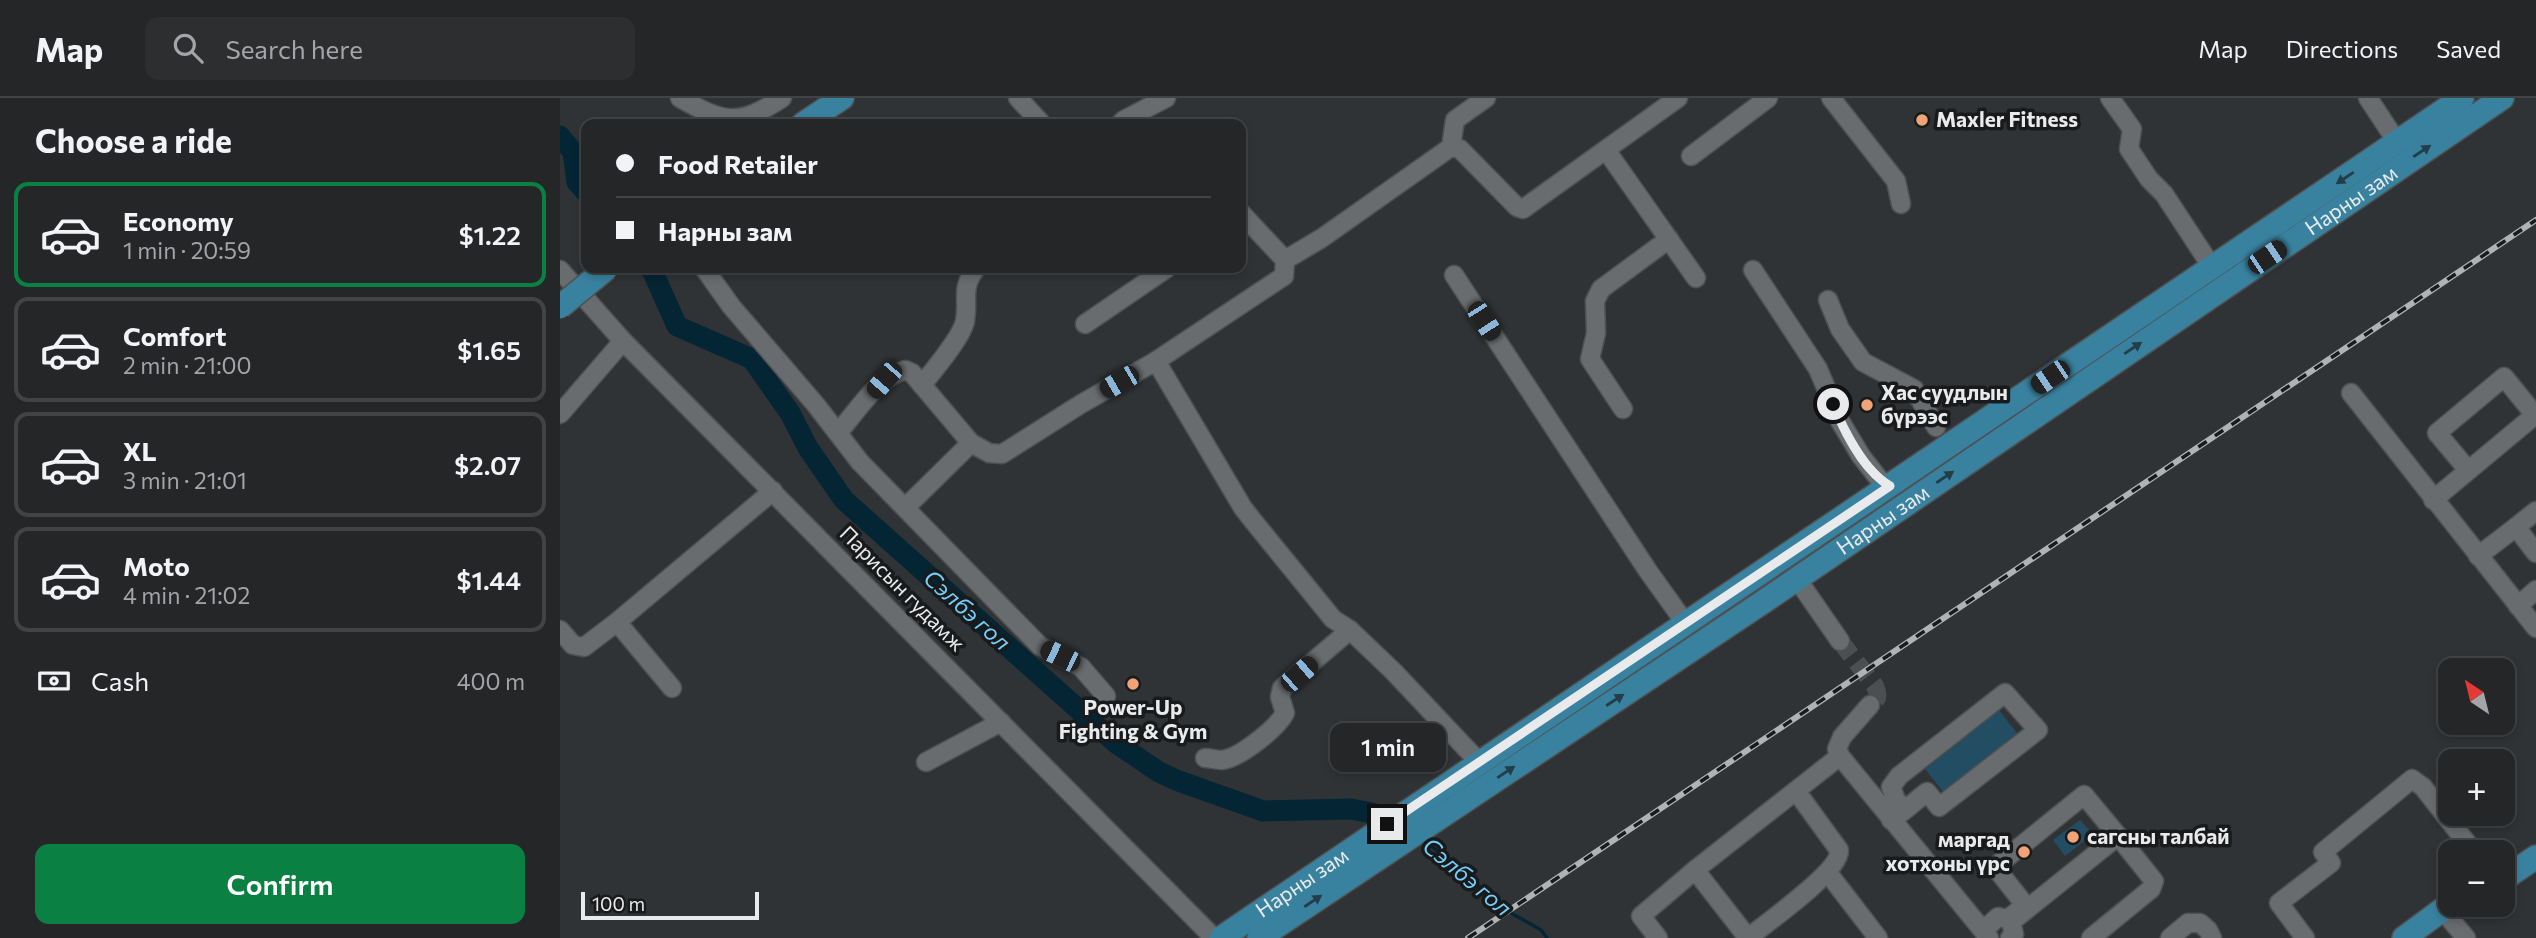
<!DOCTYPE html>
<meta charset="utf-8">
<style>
:root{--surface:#242628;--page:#2c2e30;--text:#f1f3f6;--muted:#a3a5a8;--line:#414345;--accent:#0b8043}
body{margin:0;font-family:Commissioner,sans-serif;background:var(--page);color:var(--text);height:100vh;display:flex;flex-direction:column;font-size:26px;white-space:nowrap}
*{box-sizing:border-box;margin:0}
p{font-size:23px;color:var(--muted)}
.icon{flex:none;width:38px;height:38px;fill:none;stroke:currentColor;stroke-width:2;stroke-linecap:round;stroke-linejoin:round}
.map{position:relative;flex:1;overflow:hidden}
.details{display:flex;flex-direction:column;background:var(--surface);width:560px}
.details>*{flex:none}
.banner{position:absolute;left:21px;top:21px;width:665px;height:154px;border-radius:14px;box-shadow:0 4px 10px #0003,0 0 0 2px var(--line);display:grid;align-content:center;height:154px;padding:0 35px;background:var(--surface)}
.needle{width:46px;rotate:325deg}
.tools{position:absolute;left:1878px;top:560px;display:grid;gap:14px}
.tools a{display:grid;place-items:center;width:77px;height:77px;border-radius:14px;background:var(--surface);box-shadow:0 4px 10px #0003,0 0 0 2px var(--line);font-size:35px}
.scale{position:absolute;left:21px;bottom:18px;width:178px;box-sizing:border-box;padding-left:7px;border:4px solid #e8eaeb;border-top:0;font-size:19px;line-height:24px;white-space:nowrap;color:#e8eaeb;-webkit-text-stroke:5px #191a1b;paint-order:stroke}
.end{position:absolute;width:32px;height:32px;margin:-16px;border:9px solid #e8eaeb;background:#111;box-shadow:0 0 0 4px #111}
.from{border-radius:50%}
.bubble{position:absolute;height:49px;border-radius:14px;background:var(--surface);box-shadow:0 4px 10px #0003,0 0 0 2px var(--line);font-size:23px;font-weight:600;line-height:49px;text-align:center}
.car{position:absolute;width:21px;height:42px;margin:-21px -10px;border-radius:9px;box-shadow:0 0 5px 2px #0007;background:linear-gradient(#222 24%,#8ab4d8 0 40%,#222 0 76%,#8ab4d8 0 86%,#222 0)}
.banner b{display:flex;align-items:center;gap:24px;height:66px;font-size:26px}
.banner b+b{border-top:2px solid var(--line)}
.banner i{width:18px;height:18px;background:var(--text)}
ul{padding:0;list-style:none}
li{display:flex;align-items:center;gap:21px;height:105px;margin:0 14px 10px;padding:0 21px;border:4px solid var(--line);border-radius:14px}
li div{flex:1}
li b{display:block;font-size:26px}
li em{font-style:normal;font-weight:600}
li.on{border-color:var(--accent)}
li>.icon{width:63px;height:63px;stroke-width:1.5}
h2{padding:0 35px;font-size:32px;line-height:84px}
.pay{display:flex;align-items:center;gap:18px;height:77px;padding:0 35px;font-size:26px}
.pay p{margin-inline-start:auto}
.cta{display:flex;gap:14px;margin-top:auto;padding:14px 35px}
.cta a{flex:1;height:80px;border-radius:14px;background:var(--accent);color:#fff;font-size:28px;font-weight:600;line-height:80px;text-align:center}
header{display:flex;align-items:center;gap:42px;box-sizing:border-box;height:98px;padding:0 35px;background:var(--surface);border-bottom:2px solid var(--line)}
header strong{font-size:33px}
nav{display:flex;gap:38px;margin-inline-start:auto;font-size:24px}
.search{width:490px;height:63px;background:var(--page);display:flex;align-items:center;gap:18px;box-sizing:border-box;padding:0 24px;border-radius:14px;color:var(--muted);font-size:26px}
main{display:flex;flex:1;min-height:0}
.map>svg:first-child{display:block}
.green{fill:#224d62}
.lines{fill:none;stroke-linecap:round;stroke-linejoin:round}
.stream{stroke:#042634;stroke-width:3.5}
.river{stroke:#042634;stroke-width:21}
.minor-tunnel{stroke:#4c4e50;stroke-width:18;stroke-dasharray:18 9;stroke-linecap:butt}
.minor-casing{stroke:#4e5152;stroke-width:21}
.major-casing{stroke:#4e5152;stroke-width:26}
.minor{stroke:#696c6e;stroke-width:18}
.major{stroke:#39829f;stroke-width:23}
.rail-casing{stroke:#b0b2b4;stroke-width:6}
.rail{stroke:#191a1b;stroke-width:3.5;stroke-dasharray:10;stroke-linecap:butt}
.major-bridge-casing{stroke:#4e5152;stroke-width:26;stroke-linecap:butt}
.major-bridge{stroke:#39829f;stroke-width:23}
.oneway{fill:#243e49}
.route{stroke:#e8eaeb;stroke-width:9}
.poi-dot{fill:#efa377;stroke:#191a1b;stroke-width:2.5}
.labels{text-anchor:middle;stroke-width:7;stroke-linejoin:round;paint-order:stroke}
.poi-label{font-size:21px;font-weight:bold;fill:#e8eaeb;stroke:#191a1b;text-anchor:start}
.street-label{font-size:21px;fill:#e8eaeb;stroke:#191a1b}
.water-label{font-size:23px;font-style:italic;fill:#74cffb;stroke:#191a1b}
</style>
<header>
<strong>Map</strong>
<div class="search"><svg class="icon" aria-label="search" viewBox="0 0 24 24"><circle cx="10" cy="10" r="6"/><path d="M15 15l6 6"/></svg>Search here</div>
<nav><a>Map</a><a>Directions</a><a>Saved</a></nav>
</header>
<main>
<section class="details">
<h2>Choose a ride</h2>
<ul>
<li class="on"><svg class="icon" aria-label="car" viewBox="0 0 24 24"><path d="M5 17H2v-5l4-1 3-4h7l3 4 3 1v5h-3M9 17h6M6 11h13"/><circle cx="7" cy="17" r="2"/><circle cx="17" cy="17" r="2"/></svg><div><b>Economy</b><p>1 min · 20:59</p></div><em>$1.22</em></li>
<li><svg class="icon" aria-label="car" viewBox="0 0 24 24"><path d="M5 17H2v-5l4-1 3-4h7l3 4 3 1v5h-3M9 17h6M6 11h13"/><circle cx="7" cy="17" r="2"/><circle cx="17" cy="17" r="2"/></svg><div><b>Comfort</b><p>2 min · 21:00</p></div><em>$1.65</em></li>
<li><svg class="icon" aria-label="car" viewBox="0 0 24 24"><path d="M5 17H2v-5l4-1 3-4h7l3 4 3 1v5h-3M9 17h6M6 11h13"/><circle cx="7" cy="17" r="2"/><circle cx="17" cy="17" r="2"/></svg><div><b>XL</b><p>3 min · 21:01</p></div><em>$2.07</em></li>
<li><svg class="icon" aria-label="car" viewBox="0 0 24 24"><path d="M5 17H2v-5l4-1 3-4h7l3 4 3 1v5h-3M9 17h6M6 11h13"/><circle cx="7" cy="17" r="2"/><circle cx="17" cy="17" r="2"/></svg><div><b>Moto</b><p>4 min · 21:02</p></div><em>$1.44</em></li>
</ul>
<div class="pay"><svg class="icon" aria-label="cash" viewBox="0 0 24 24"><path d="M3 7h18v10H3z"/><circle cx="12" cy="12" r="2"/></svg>Cash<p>400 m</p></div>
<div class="cta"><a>Confirm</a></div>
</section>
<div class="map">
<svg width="1976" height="840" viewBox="0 0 1976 840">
<rect width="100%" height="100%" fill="#303335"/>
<g class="green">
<path d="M1439,612L1459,638L1385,696L1365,671Z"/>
<path d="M1520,722L1533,736L1505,758L1493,742Z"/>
</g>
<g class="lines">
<path class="stream" d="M863,742L908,776L932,804L981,832L987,840"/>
<g class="river">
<path d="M0,38L13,54L17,84L26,94"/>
<path d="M91,170L117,228L192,261L230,315L248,350L284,402L556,645L599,674L616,682L703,713L791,711L812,715L844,728"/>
</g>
<path class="minor-tunnel" d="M1280,543L1315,588C1319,597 1319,602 1310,607"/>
<defs>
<g id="minor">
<path d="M120,0C164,25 178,29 222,0"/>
<path d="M458,0L482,26"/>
<path d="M1271,0L1336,83L1341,106"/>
<path d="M1550,0L1572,31L1569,51L1589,81L1604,96L1646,160"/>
<path d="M1808,0L1837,44"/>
<path d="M560,26L564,22L606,0"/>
<path d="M891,49L895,22L926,0"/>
<path d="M1046,52L1136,180"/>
<path d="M1131,58L1208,0"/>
<path d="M681,115L725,162L724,178L596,263L683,410L694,424L773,521L790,532L833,573L919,664"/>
<path d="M725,162L762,140L891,49L900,51L957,109L963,111L1118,0"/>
<path d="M144,170L171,208L256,307L300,364L480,548L521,569L546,598"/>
<path d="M0,172L63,243L654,840"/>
<path d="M1193,172L1258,271L1280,323L1301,358L1319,381L1330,388"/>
<path d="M894,177L1088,473L1126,526"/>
<path d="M1268,202L1280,231L1303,264L1354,291L1376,329"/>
<path d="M525,226L607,170"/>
<path d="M362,287L411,345"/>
<path d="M1791,295L1976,530"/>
<path d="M1063,311L1030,261L1036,235L1035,203L1041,191L1109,141"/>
<path d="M0,316L63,243"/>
<path d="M278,335C297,313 317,280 345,272L352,275L362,287C373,273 402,239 405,223C409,199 400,192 416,170"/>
<path d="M1873,402L1975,317L1944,279L1877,335L1908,372"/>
<path d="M345,410L411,345L429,355L442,356L521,306L596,263"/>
<path d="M1976,413L1956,429L1976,455"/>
<path d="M1918,458L1956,429"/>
<path d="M1237,481L1280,543"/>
<path d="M1958,508L1976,492"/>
<path d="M57,524L112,590"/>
<path d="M0,532L13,547L24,549L57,524L213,393"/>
<path d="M1310,607L1282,639L1277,651L1280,658L1429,840"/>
<path d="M645,660C650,660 657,662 662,662C680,660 717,630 725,615L720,599L722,590L790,532"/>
<path d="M366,664L441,624"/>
<path d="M1331,722C1344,714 1355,703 1367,694L1379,709L1478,632L1445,595L1339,678L1331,689L1336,702L1345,712"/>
<path d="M1268,775L1318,840"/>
<path d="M1890,821L1906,840"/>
<path d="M1425,835L1428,828L1438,819L1448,821L1465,807L1435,769L1524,697L1558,738L1451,824L1454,836L1450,840"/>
<path d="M1098,840L1081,818L1135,772"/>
<path d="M1188,840L1135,772L1280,658"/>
<path d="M1188,840C1206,825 1281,773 1279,752L1236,693"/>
<path d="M1531,840L1591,791L1594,783L1558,738"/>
<path d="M1610,840L1628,825H1640L1648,832L1652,840"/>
<path d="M1745,840L1719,805L1771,765L1763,754L1852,681L1863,689L1914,754"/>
</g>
<g id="major">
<path d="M243,26L282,0"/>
<path d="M1942,782L1976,759"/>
<path id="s1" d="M661,840L1902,0"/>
<path id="s2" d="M699,840L1203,504L1942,0"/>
<path d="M1844,840L1890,806"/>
</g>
</defs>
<use href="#minor" class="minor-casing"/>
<use href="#major" class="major-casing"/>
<use href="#minor" class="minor"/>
<use href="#major" class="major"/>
<defs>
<path id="rail" d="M908,840L1976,122"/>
</defs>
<use href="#rail" class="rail-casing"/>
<use href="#rail" class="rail"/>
<defs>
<path id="major-bridge" d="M0,209L47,170"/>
</defs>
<use href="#major-bridge" class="major-bridge-casing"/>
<use href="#major-bridge" class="major-bridge"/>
</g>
<defs><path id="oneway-solid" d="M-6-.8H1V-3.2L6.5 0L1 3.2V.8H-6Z" transform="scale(1.75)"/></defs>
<g class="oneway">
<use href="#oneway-solid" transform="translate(1862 53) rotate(-34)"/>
<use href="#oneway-solid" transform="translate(1785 80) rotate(146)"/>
<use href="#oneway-solid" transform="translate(1573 250) rotate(-34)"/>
<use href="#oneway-solid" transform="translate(1385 379) rotate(-34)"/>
<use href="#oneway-solid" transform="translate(1055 602) rotate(-33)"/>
<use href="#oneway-solid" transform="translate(946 674) rotate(-34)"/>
<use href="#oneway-solid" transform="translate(753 803) rotate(-34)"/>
</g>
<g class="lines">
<path class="route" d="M827,726L1330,388C1304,373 1284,333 1273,306"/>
</g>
<g class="poi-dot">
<circle cx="1362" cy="22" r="7"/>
<circle cx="1307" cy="307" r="7"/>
<circle cx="573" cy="586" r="7"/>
<circle cx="1513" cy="739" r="7"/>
<circle cx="1464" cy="754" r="7"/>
</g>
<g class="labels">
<g class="poi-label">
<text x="1376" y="29">Maxler Fitness</text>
<text x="1321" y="302">Хас суудлын<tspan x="1321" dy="24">бүрээс</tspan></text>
<text x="573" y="617" text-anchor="middle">Power-Up<tspan x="573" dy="24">Fighting &amp; Gym</tspan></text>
<text x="1527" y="746">сагсны талбай</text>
<text x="1450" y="749" text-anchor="end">маргад<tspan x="1450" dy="24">хотхоны үрс</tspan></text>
</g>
<g class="street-label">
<text dy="7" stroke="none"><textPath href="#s2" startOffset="1318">Нарны зам</textPath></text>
<text dy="7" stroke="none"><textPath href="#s2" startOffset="751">Нарны зам</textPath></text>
<text transform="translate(342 491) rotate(45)" y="7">Парисын гудамж</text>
<text dy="7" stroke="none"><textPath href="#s1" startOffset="98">Нарны зам</textPath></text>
</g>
<g class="water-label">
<text transform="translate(407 512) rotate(42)" y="8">Сэлбэ гол</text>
<text transform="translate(907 779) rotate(40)" y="8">Сэлбэ гол</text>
</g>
</g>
</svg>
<div class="tools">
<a><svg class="needle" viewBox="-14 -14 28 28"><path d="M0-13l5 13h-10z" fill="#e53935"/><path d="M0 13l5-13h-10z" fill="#a3a5a8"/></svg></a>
<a>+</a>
<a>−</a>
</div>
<div class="scale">100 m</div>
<i class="end from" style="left:1273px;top:306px"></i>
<i class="end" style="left:827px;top:726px"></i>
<div class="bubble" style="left:770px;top:625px;width:116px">1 min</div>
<i class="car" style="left:1707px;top:159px;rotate:56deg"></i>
<i class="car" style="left:924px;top:223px;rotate:147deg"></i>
<i class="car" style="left:1490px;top:279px;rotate:236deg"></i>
<i class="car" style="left:324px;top:282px;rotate:221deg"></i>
<i class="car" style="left:559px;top:284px;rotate:240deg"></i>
<i class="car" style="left:500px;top:558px;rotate:296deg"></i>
<i class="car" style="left:739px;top:576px;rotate:49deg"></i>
<div class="banner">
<b><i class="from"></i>Food Retailer</b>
<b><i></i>Нарны зам</b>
</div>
</div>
</main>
